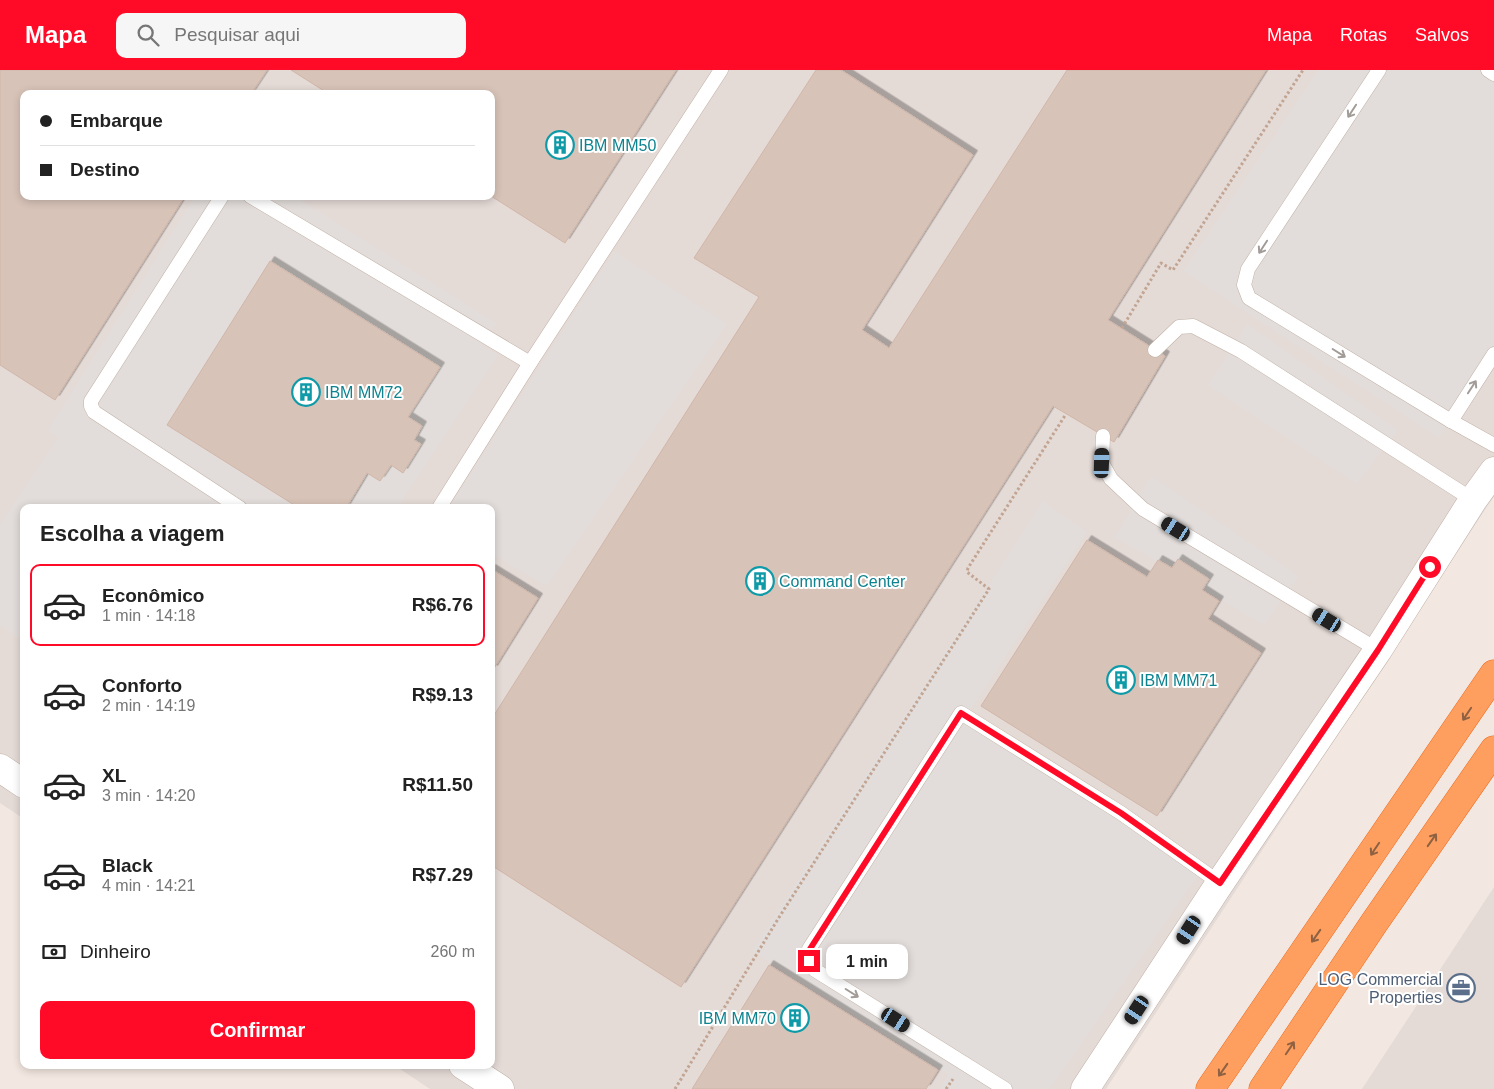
<!DOCTYPE html>
<html lang="pt">
<meta charset="utf-8">
<style>
:root{--surface:#fff;--page:#f6f6f6;--text:#222;--muted:#767676;--line:#e0e0e0;--accent:#ff0b28}
body{margin:0;font-family:Helvetica,sans-serif;background:var(--page);color:var(--text);height:100vh;display:flex;flex-direction:column;font-size:19px;white-space:nowrap}
*{box-sizing:border-box;margin:0}
p{font-size:16px;color:var(--muted)}
.icon{flex:none;width:28px;height:28px;fill:none;stroke:currentColor;stroke-width:2;stroke-linecap:round;stroke-linejoin:round}
.map{position:relative;flex:1;overflow:hidden}
.side{position:absolute;left:20px;top:434px;width:475px;height:565px;display:flex;flex-direction:column;background:var(--surface);border-radius:10px;box-shadow:0 2px 8px #0003}
.side>*{flex:none}
.banner{position:absolute;left:20px;top:20px;width:475px;height:110px;border-radius:10px;box-shadow:0 2px 8px #0003;display:grid;align-content:center;height:110px;padding:0 20px;background:var(--surface)}
.end{position:absolute;width:22px;height:22px;margin:-11px;border:6px solid #ff0b28;background:#fff;box-shadow:0 0 0 2px #fff}
.from{border-radius:50%}
.bubble{position:absolute;height:35px;border-radius:10px;background:var(--surface);box-shadow:0 2px 8px #0003;font-size:16px;font-weight:700;line-height:35px;text-align:center}
.car{position:absolute;width:15px;height:30px;margin:-15px -8px;border-radius:6px;box-shadow:0 0 4px 1px #0007;background:linear-gradient(#222 24%,#8ab4d8 0 40%,#222 0 76%,#8ab4d8 0 86%,#222 0)}
.banner b{display:flex;align-items:center;gap:18px;height:48px;font-size:19px}
.banner b+b{border-top:1px solid var(--line)}
.banner i{width:12px;height:12px;background:var(--text)}
ul{padding:0;list-style:none}
li{display:flex;align-items:center;gap:15px;height:82px;margin:0 10px 8px;padding:0 10px;border:2px solid transparent;border-radius:10px}
li div{flex:1}
li b{display:block;font-size:19px}
li em{font-style:normal;font-weight:700}
li.on{border-color:var(--accent)}
li>.icon{width:45px;height:45px;stroke-width:1.5}
h2{padding:0 20px;font-size:22px;line-height:60px}
.pay{display:flex;align-items:center;gap:12px;height:55px;padding:0 20px;font-size:19px}
.pay p{margin-inline-start:auto}
.cta{display:flex;gap:10px;margin-top:auto;padding:10px 20px}
.cta a{flex:1;height:58px;border-radius:10px;background:var(--accent);color:#fff;font-size:20px;font-weight:700;line-height:58px;text-align:center}
header{display:flex;align-items:center;gap:30px;box-sizing:border-box;height:70px;padding:0 25px;background:var(--accent);color:#fff}
header strong{font-size:24px}
nav{display:flex;gap:28px;margin-inline-start:auto;font-size:18px}
.search{width:350px;height:45px;background:var(--page);display:flex;align-items:center;gap:12px;box-sizing:border-box;padding:0 18px;border-radius:10px;color:var(--muted);font-size:19px}
.map>svg:first-child{display:block}
.industrial{fill:#e4dad6;fill-rule:evenodd}
.parking{fill:#e2ddda}
.building{fill:#d8c3b8;stroke:#d1b6a8;filter:url(#shadow)}
.lines{fill:none;stroke-linecap:round;stroke-linejoin:round}
.lane-casing{stroke:#c1b1a6;stroke-width:15}
.street-casing{stroke:#c1b1a6;stroke-width:29}
.highway-casing{stroke:#ed6b21;stroke-width:29}
.path{stroke:#c2a492;stroke-width:3;stroke-dasharray:2.5 2.5;stroke-linecap:butt}
.lane{stroke:#fff;stroke-width:14}
.street{stroke:#fff;stroke-width:28}
.highway{stroke:#ff9f5f;stroke-width:28}
.oneway{stroke:#a29c98}
.oneway2{stroke:#8f6143}
.route{stroke:#ff0b28;stroke-width:6}
.labels{text-anchor:middle;stroke-width:4;stroke-linejoin:round;paint-order:stroke}
.culture-label{font-size:16px;fill:#0d838f;stroke:#fff;text-anchor:start}
.service-label{font-size:16px;fill:#4e5e75;stroke:#fff;text-anchor:end}
</style>
<header>
<strong>Mapa</strong>
<div class="search"><svg class="icon" aria-label="search" viewBox="0 0 24 24"><circle cx="10" cy="10" r="6"/><path d="M15 15l6 6"/></svg>Pesquisar aqui</div>
<nav><a>Mapa</a><a>Rotas</a><a>Salvos</a></nav>
</header>
<div class="map">
<svg width="1494" height="1019" viewBox="0 0 1494 1019">
<defs>
<filter id="shadow"><feDropShadow dx="4.5" dy="-4.5" stdDeviation="0" flood-color="#0004"/></filter>
</defs>
<rect width="100%" height="100%" fill="#f3e8e1"/>
<g class="industrial">
<path d="M0,0H1494V426L1106,1019H430L394,995H491V438H24V749L0,733ZM24,24H491V126H24Z"/>
<path d="M1494,817V1019H1362Z"/>
</g>
<g class="parking">
<path d="M1318,0H1490L1494,2V287L1439,368L1183,201Z"/>
<path d="M195,126H294L496,253L482,275L498,285L398,437L24,438V571L0,555V454L58,367L48,360Z"/>
<path d="M614,181L727,254L547,516L491,484V438L449,437Z"/>
<path d="M1247,254L1398,360L1357,414L1208,315Z"/>
<path d="M1151,406L1299,506L1264,555L1115,467Z"/>
<path d="M1043,431L1087,462L966,647L1205,795L1050,1019H940L948,1004L752,881Z"/>
</g>
<g class="building">
<path d="M0,0H267L251,24H24V126H185L55,330L0,295Z"/>
<path d="M291,0H676L565,173L491,126V24H329Z"/>
<path d="M816,0H841L973,85L862,260L889,278L1067,0H1266L1108,250L1165,286L1114,372L1053,336L681,917L491,795V650L759,227L694,188Z"/>
<path d="M270,191L440,297L408,347L422,356L414,370L421,374L403,403L391,395L380,411L367,403L346,438H299L167,355Z"/>
<path d="M1087,470L1147,507L1158,490L1172,498L1178,489L1209,509L1202,520L1219,531L1208,549L1261,583L1157,746L981,636Z"/>
<path d="M491,499L538,528L493,600L491,598Z"/>
<path d="M769,895L938,1000L926,1019H692Z"/>
</g>
<g class="lines">
<defs>
<g id="lane">
<path d="M1379,0L1248,199L1244,215L1249,228L1451,351L1494,375"/>
<path d="M1488,0L1494,4"/>
<path d="M222,126L91,331V336L94,342L240,438"/>
<path d="M250,126L530,293"/>
<path d="M1155,280L1179,257L1193,256L1241,281L1473,430"/>
<path d="M1451,351L1494,284"/>
<path d="M1103,366L1102,393L1111,409L1143,439L1378,580"/>
<path d="M439,438L530,293L721,0"/>
<path d="M1005,1019L815,900L809,891V879L961,643L1121,743L1220,813"/>
</g>
<g id="street">
<path d="M0,698L24,714"/>
<path d="M463,995L500,1019"/>
<path d="M1085,1019L1220,813L1378,580L1473,430L1494,401"/>
</g>
<g id="highway">
<path d="M1210,1019L1494,604"/>
<path d="M1263,1019L1374,853L1494,680"/>
</g>
</defs>
<use href="#lane" class="lane-casing"/>
<use href="#street" class="street-casing"/>
<use href="#highway" class="highway-casing"/>
<g class="path">
<path d="M1122,258L1161,193L1173,200L1303,0"/>
<path d="M675,1019L778,849L989,519L967,502L968,498L1066,344"/>
<path d="M946,1019L953,1009"/>
</g>
<use href="#lane" class="lane"/>
<use href="#street" class="street"/>
<use href="#highway" class="highway"/>
</g>
<defs><path id="oneway-shaft" d="M-6 0H5M1.5-3L5.5 0L1.5 3" fill="none" stroke-width="1.6" stroke-linecap="round" stroke-linejoin="round" transform="scale(1.25)"/></defs>
<g class="oneway">
<use href="#oneway-shaft" transform="translate(1352 41) rotate(123)"/>
<use href="#oneway-shaft" transform="translate(1263 177) rotate(123)"/>
<use href="#oneway-shaft" transform="translate(1339 283) rotate(32)"/>
<use href="#oneway-shaft" transform="translate(1472 317) rotate(-57)"/>
<use href="#oneway-shaft" transform="translate(852 923) rotate(32)"/>
</g>
<g class="oneway2">
<use href="#oneway-shaft" transform="translate(1467 644) rotate(124)"/>
<use href="#oneway-shaft" transform="translate(1432 770) rotate(-55)"/>
<use href="#oneway-shaft" transform="translate(1375 779) rotate(124)"/>
<use href="#oneway-shaft" transform="translate(1316 866) rotate(125)"/>
<use href="#oneway-shaft" transform="translate(1290 978) rotate(-56)"/>
<use href="#oneway-shaft" transform="translate(1223 1000) rotate(125)"/>
</g>
<g class="lines">
<path class="route" d="M809,891L810,879L961,643L1121,743L1220,813L1378,580L1430,497"/>
</g>
<defs>
<symbol id="building-ring" viewBox="-11 -11 22 22"><circle r="9.5" fill="#fff" stroke="#0f9aa8" stroke-width="1.5"/><path d="M-4-6H4V6H1V3H-1V6H-4ZM-2.5-4.3h1.7v1.8h-1.7ZM.8-4.3h1.7v1.8H.8ZM-2.5-1h1.7V.8h-1.7ZM.8-1h1.7V.8H.8Z" fill="#0f9aa8"/></symbol>
<symbol id="office-ring" viewBox="-11 -11 22 22"><circle r="9.5" fill="#fff" stroke="#5c6f8a" stroke-width="1.5"/><path d="M-6-3h4V-5.5h4V-3h4V5H-6ZM-1-4.5V-3h2v-1.5ZM-6 0V1H6V0Z" fill="#5c6f8a"/></symbol>
</defs>
<g fill-rule="evenodd">
<use href="#building-ring" x="544" y="59" width="32" height="32"/>
<use href="#building-ring" x="290" y="306" width="32" height="32"/>
<use href="#building-ring" x="744" y="495" width="32" height="32"/>
<use href="#building-ring" x="1105" y="594" width="32" height="32"/>
<use href="#office-ring" x="1445" y="902" width="32" height="32"/>
<use href="#building-ring" x="779" y="932" width="32" height="32"/>
</g>
<g class="labels">
<g class="culture-label">
<text x="579" y="81">IBM MM50</text>
<text x="325" y="328">IBM MM72</text>
<text x="779" y="517">Command Center</text>
<text x="1140" y="616">IBM MM71</text>
<text x="776" y="954" text-anchor="end">IBM MM70</text>
</g>
<g class="service-label">
<text x="1442" y="915">LOG Commercial<tspan x="1442" dy="18">Properties</tspan></text>
</g>
</g>
</svg>
<i class="end from" style="left:1430px;top:497px"></i>
<i class="end" style="left:809px;top:891px"></i>
<div class="bubble" style="left:826px;top:874px;width:82px">1 min</div>
<i class="car" style="left:1102px;top:393px;rotate:2deg"></i>
<i class="car" style="left:1176px;top:459px;rotate:301deg"></i>
<i class="car" style="left:1327px;top:550px;rotate:301deg"></i>
<i class="car" style="left:1189px;top:860px;rotate:213deg"></i>
<i class="car" style="left:1137px;top:940px;rotate:213deg"></i>
<i class="car" style="left:896px;top:950px;rotate:122deg"></i>
<div class="banner">
<b><i class="from"></i>Embarque</b>
<b><i></i>Destino</b>
</div>
<section class="side">
<h2>Escolha a viagem</h2>
<ul>
<li class="on"><svg class="icon" aria-label="car" viewBox="0 0 24 24"><path d="M5 17H2v-5l4-1 3-4h7l3 4 3 1v5h-3M9 17h6M6 11h13"/><circle cx="7" cy="17" r="2"/><circle cx="17" cy="17" r="2"/></svg><div><b>Econômico</b><p>1 min · 14:18</p></div><em>R$6.76</em></li>
<li><svg class="icon" aria-label="car" viewBox="0 0 24 24"><path d="M5 17H2v-5l4-1 3-4h7l3 4 3 1v5h-3M9 17h6M6 11h13"/><circle cx="7" cy="17" r="2"/><circle cx="17" cy="17" r="2"/></svg><div><b>Conforto</b><p>2 min · 14:19</p></div><em>R$9.13</em></li>
<li><svg class="icon" aria-label="car" viewBox="0 0 24 24"><path d="M5 17H2v-5l4-1 3-4h7l3 4 3 1v5h-3M9 17h6M6 11h13"/><circle cx="7" cy="17" r="2"/><circle cx="17" cy="17" r="2"/></svg><div><b>XL</b><p>3 min · 14:20</p></div><em>R$11.50</em></li>
<li><svg class="icon" aria-label="car" viewBox="0 0 24 24"><path d="M5 17H2v-5l4-1 3-4h7l3 4 3 1v5h-3M9 17h6M6 11h13"/><circle cx="7" cy="17" r="2"/><circle cx="17" cy="17" r="2"/></svg><div><b>Black</b><p>4 min · 14:21</p></div><em>R$7.29</em></li>
</ul>
<div class="pay"><svg class="icon" aria-label="cash" viewBox="0 0 24 24"><path d="M3 7h18v10H3z"/><circle cx="12" cy="12" r="2"/></svg>Dinheiro<p>260 m</p></div>
<div class="cta"><a>Confirmar</a></div>
</section>
</div>
